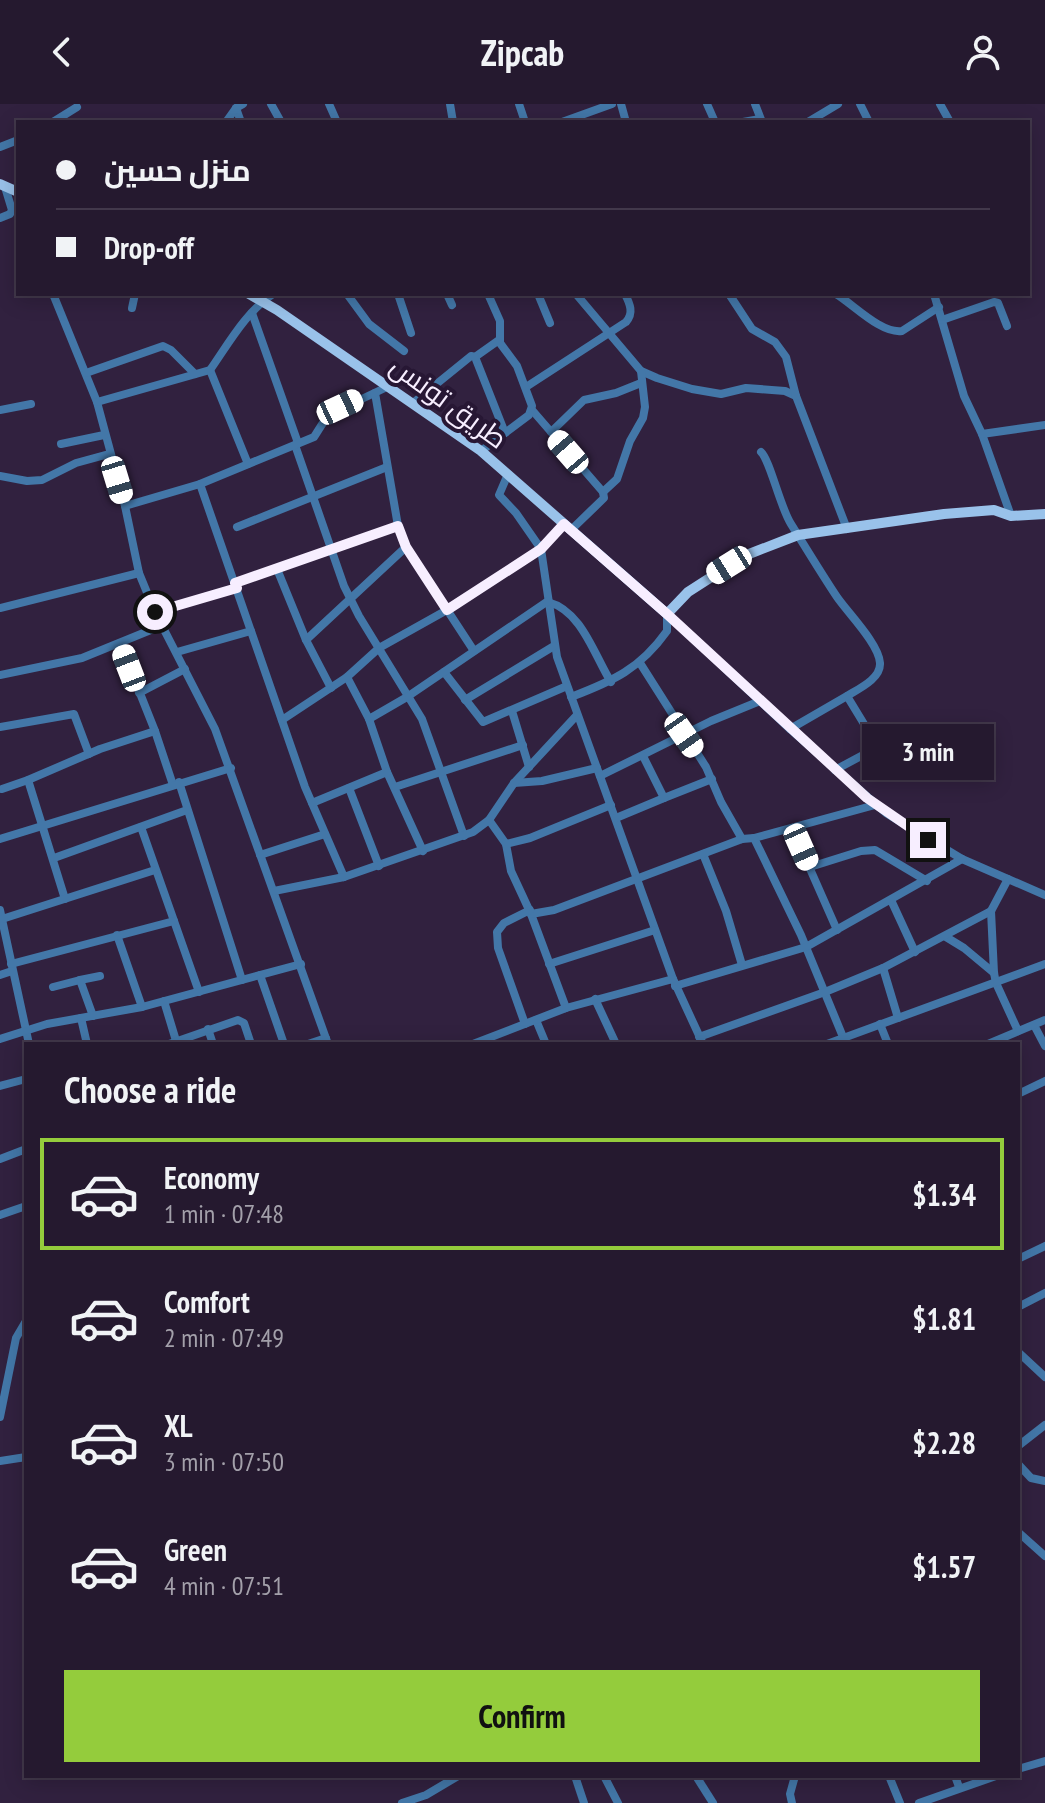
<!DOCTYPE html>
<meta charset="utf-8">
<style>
:root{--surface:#25192f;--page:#31263b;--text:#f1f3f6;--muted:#a3a0aa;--line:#42384b;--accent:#94cc3c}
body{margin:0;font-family:"PT Sans Narrow",Cairo,sans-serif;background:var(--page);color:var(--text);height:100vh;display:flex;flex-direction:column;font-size:30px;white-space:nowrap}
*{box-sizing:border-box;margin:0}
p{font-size:26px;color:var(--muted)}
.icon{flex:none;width:44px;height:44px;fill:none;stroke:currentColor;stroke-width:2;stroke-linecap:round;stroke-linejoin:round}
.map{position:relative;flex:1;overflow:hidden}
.drawer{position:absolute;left:24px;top:938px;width:996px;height:736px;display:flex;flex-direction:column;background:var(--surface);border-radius:0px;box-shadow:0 4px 20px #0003,0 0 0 2px var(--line)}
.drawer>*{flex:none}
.banner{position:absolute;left:16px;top:16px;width:1014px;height:176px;border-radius:0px;box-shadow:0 4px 20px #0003,0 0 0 2px var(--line);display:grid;align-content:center;height:176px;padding:0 40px;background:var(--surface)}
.end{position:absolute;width:36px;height:36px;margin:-18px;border:10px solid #f7eeff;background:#111;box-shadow:0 0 0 4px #111}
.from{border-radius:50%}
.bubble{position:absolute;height:56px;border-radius:0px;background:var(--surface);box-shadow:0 4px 20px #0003,0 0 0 2px var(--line);font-size:26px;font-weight:700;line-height:56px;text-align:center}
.car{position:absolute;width:24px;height:48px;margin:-24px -12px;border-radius:10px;box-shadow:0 0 6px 2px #0007;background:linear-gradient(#fff 24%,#345 0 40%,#fff 0 76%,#345 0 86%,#fff 0)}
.banner b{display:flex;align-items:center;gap:28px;height:76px;font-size:30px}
.banner b+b{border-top:2px solid var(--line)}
.banner i{width:20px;height:20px;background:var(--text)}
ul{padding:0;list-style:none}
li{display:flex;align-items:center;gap:24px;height:112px;margin:0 16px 12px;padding:0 24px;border:4px solid transparent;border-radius:0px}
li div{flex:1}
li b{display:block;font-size:30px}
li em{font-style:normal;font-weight:700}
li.selected{border-color:var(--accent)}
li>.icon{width:72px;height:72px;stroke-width:1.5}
h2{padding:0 40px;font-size:36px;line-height:96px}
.primary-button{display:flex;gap:16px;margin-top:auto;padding:16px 40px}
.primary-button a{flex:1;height:92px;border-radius:0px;background:var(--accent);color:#111;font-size:32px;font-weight:700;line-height:92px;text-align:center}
header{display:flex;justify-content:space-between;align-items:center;height:104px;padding:0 40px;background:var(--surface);font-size:36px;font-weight:700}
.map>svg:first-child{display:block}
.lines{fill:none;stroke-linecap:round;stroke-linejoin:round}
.minor{stroke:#4377a8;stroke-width:8}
.major{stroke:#99c2ea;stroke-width:10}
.route{stroke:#f7eeff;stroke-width:10}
.labels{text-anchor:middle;stroke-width:8;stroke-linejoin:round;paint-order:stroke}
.street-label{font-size:28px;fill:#f7eeff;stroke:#271734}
</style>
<header><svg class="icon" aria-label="back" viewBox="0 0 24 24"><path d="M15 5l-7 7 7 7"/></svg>Zipcab<svg class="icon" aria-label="person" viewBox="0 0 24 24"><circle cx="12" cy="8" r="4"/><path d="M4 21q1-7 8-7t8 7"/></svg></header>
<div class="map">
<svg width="1045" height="1699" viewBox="0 0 1045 1699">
<rect width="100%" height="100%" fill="#31213f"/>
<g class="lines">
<g class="minor">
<path d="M271,0L281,18"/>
<path d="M329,0L337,18"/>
<path d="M450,0L453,18"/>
<path d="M519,0L525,18"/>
<path d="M621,0L626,18"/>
<path d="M707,0L715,18"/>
<path d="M755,0L762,18"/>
<path d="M860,0L869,18"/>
<path d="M940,0L950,18"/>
<path d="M236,4L241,18"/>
<path d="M53,18L77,3"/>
<path d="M226,18L236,4L243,0"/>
<path d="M562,18L612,0"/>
<path d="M743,18L760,15"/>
<path d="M808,18L838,0"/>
<path d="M0,43L18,36"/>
<path d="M0,114L10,110L12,106L5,83"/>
<path d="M53,190L97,298L125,402L139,469L155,508L215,625L328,940"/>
<path d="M347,190L369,220L404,247"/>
<path d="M398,190L411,229"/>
<path d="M447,190L452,201"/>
<path d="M538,190L550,219"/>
<path d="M576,190L641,267L657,274L692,285L721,290L746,284L785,287L796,292L847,425"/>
<path d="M729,190L752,225L775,238L786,253L796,292"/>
<path d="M836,190C853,200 881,230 902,227L939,203"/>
<path d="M934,190L964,292L982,330L1011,412"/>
<path d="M132,204L135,190"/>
<path d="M252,209L298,339"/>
<path d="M942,216L994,198L998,199L1007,222"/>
<path d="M475,253L499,236"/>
<path d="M210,266L248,360"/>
<path d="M86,269L163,242L171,246L195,270"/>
<path d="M526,283L626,218C634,209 630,200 625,190"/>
<path d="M375,289L398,422L406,443L474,547"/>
<path d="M97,298L210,266C229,239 245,209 273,190"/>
<path d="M413,299L471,252L475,253L505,329"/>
<path d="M0,306L31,300"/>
<path d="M532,306L603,388L604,394L571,426"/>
<path d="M551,328L584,296L616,289L641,279"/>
<path d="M982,330L1045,321"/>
<path d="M61,340L104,331"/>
<path d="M295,341L344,482L359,512L422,615L464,732"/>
<path d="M481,347L529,311L532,302L517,262L500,239V217L488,190"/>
<path d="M761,348C770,356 780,403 791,420C806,444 821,469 837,493C848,509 879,540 880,559C881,575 858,585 847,592L875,638L876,644L835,666"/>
<path d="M0,372L27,377L42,376L76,359L109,350"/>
<path d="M200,380L305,683L344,773"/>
<path d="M603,388L617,375L630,337L643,314L645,303L641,267"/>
<path d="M125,402L200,380L314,333L328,311L387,283"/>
<path d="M564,420L541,445L557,553L673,875L703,940"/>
<path d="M237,423L387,363"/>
<path d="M277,465L306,536L331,584"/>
<path d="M235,479L398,422"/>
<path d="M548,498C582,507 594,551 611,578"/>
<path d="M0,504L139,469"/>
<path d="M155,508L237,484"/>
<path d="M667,510L790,625L886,709L962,755L1045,791"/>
<path d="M306,536L406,443"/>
<path d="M120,539L155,627L173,681"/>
<path d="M177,548L251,527"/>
<path d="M640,559L706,663L721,698L742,735"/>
<path d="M444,568L483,618L567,582"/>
<path d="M0,571L82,554L163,521"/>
<path d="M347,573L369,615L407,593L548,497"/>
<path d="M139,589L185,565"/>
<path d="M571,593C613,577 640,565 667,527V510"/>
<path d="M465,596L554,542"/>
<path d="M512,607L529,663"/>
<path d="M369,615L387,668L423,747"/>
<path d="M282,616L347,573L379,544L447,506L541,445L516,409L499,391L508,370"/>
<path d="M0,623L74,610L89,650"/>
<path d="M790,625L847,592"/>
<path d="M600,672L711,617L760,597"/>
<path d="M28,676L65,795"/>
<path d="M179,678L242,876"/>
<path d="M514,679L542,677L597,664"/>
<path d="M395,683L523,641"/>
<path d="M349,684L379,762"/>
<path d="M2,685L28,676L100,645L155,627"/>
<path d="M664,694L712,675"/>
<path d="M312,699L387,668"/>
<path d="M616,714L664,694L643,652"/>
<path d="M489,716L506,740L511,767L531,810L566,904"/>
<path d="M141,723L199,888"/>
<path d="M792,724L837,826"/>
<path d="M754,734L875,701"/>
<path d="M0,735L231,664"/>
<path d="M506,740L530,734L611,701"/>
<path d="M703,750L726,807L742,861"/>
<path d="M260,751L325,730"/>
<path d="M54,754L187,706"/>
<path d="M810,763L861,747L875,746L927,777"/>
<path d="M1008,775L991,807L994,869L996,879L1018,927"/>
<path d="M274,787L344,773L473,728L489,716L514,679L577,611"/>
<path d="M891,796L915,848"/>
<path d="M0,806L29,940"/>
<path d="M531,810L554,806L742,735L754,734L801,831L843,933"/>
<path d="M2,815L155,766"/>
<path d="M117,831L142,903"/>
<path d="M946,833L964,844L994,869"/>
<path d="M11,860L174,817"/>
<path d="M549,860L655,826"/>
<path d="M883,864L898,914"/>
<path d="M0,871L12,867"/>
<path d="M260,871L284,940"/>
<path d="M80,876L100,872"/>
<path d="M675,882L806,843L962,755"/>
<path d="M53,883L80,876L93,912"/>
<path d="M595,895L616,940"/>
<path d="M164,897L177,940"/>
<path d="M81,914L87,940"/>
<path d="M536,916L546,940"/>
<path d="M525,920L498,844L497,828L504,819L530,806"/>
<path d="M880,920L888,940"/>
<path d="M1034,921L1045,942"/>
<path d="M208,925L213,940"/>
<path d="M699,933L825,888L883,864L991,807"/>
<path d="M0,935L47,920L142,903L301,860"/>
<path d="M169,940L238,916L244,919L251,940"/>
<path d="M308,940L326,934"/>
<path d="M473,940L566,904L673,875"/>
<path d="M827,940L1045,860"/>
<path d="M988,940L1045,916"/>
<path d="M0,982L26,975"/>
<path d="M1018,990L1045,977"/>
<path d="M0,1055L26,1045"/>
<path d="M0,1111L26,1102"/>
<path d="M1018,1155L1045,1142"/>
<path d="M1018,1203L1045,1189"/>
<path d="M1018,1248L1045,1273"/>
<path d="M0,1313L16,1234L26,1217"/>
<path d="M1018,1342L1045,1321"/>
<path d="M0,1357L26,1353"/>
<path d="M1018,1360L1031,1374L1045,1377"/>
<path d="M1018,1428L1045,1452"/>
<path d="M1018,1665L1045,1657"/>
<path d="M575,1672L584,1699"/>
<path d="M604,1672L618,1699"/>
<path d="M696,1672L713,1699"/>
<path d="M889,1672L900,1699"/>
<path d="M955,1672L959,1683"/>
<path d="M402,1699L426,1691L458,1672"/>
<path d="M792,1699L790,1690L795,1672"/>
<path d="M919,1699L996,1672"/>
</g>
<g class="major">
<path d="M0,80L18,88"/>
<path d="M249,190L277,206L481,347L667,510L688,488L744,452L798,431L944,410L994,406L1011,412L1045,410"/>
</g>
</g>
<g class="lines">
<path class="route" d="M155,508L237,484L235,479L398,422L406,443L447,506L541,445L564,420L667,510L867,694L928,736"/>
</g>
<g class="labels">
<g class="street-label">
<text transform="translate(449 298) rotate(36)" y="10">طريق تونس</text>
</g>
</g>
</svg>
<i class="end from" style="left:155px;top:508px"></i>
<i class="end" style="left:928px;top:736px"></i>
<div class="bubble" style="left:862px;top:620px;width:132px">3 min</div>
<i class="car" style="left:340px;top:303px;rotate:65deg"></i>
<i class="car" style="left:568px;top:348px;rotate:319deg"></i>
<i class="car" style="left:117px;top:376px;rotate:163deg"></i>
<i class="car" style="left:729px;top:461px;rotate:238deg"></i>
<i class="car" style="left:129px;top:564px;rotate:339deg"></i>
<i class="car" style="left:684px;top:631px;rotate:145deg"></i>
<i class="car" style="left:801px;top:743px;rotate:156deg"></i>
<div class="banner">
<b><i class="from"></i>منزل حسين</b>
<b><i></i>Drop-off</b>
</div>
<section class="drawer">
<h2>Choose a ride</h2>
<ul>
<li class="selected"><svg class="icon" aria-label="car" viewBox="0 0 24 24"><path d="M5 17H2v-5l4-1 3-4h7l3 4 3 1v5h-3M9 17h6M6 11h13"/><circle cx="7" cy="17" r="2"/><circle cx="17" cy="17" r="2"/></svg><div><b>Economy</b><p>1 min · 07:48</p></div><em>$1.34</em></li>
<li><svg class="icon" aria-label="car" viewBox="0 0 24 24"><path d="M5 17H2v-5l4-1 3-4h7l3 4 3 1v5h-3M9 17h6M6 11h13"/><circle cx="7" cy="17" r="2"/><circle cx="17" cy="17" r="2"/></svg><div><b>Comfort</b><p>2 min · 07:49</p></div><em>$1.81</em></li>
<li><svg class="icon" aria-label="car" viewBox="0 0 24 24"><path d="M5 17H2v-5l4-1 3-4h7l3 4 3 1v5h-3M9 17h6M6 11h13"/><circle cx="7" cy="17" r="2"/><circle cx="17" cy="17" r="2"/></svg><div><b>XL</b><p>3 min · 07:50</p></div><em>$2.28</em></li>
<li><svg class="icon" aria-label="car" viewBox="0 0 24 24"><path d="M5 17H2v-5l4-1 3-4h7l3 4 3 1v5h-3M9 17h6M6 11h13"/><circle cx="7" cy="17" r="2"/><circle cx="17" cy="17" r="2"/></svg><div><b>Green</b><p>4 min · 07:51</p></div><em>$1.57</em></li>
</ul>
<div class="primary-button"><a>Confirm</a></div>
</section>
</div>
